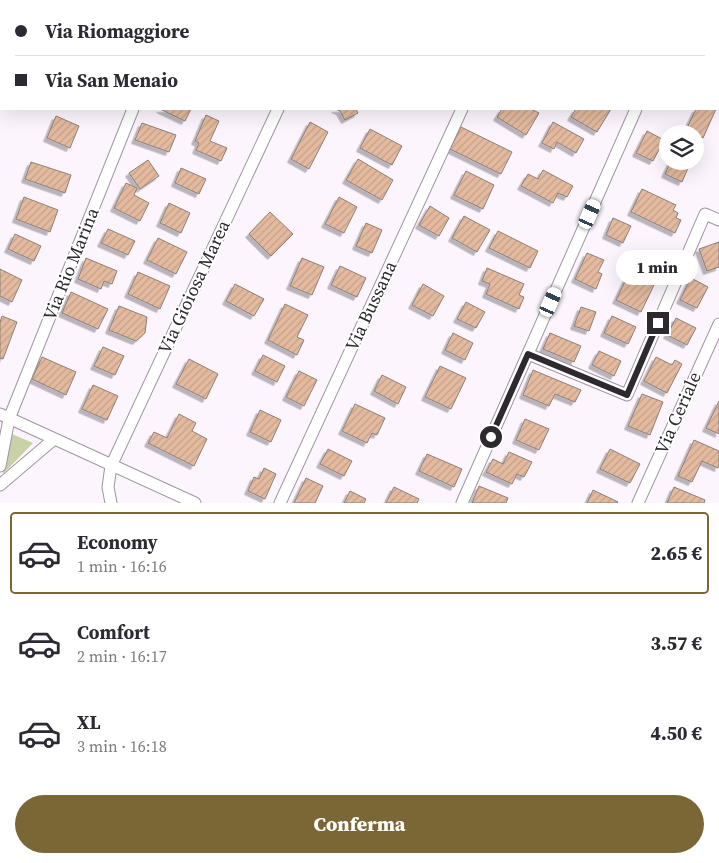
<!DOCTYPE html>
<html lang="it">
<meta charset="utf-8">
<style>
:root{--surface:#fff;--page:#f7f7f7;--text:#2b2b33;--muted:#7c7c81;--line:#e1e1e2;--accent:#7b6635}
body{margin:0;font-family:"Source Serif 4",serif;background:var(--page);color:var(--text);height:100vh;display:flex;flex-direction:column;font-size:19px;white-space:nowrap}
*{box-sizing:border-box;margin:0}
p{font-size:16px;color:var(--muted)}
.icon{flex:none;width:28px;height:28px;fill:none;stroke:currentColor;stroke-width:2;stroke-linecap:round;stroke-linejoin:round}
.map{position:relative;height:503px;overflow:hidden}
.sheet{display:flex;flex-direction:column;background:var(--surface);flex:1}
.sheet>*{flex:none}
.banner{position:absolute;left:0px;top:0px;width:720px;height:110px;box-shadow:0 5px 20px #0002;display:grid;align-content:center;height:110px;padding:0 15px;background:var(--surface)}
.fabs{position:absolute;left:659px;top:125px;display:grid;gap:10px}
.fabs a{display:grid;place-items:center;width:45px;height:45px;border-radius:50%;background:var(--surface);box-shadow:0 5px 20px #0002;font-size:25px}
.end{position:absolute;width:22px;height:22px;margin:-11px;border:6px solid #2d292e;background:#fff;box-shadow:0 0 0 2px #fff}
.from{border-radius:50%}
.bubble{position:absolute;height:35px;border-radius:18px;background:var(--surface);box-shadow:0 5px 20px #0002;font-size:16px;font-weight:800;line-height:35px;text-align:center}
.car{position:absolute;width:15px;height:30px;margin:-15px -8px;border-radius:6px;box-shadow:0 0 4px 1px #0007;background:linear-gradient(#fff 24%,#345 0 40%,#fff 0 76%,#345 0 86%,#fff 0)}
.banner b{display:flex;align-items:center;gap:18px;height:48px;font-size:19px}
.banner b+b{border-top:1px solid var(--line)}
.banner i{width:12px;height:12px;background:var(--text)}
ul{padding:9px 0 0;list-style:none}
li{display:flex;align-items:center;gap:15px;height:82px;margin:0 10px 8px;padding:0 5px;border:2px solid transparent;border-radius:5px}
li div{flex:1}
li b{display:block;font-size:19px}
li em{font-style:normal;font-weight:800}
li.selected{border-color:var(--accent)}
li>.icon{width:45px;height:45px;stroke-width:1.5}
.button{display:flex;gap:10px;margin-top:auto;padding:10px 15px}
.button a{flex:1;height:58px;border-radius:30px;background:var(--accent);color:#fff;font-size:20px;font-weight:800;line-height:58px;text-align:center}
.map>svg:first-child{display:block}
.grass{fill:#c8d2a6}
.building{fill:url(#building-hatch);stroke:#8c8078;filter:url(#shadow)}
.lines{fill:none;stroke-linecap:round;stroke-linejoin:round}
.street-casing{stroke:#9f96a0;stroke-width:13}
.path{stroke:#bab3bb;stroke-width:2.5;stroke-dasharray:2.5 4;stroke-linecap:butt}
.street{stroke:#fff;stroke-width:11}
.route{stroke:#2d292e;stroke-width:6}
.labels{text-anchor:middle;stroke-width:4;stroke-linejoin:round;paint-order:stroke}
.street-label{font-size:18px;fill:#2d292e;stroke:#fff}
</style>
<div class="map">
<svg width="719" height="503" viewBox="0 0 719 503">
<defs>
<pattern id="building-hatch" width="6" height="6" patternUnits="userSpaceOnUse" patternTransform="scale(1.25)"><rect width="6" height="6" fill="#e4ba9f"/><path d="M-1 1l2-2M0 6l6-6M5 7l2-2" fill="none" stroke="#c4a089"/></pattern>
<filter id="shadow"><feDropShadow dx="-3.5" dy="3.5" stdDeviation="0" flood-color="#0004"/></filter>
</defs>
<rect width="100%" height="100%" fill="#fdf5fe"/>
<path class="grass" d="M12,434L33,443L3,474Z"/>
<g class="building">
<path d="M160,109H191L185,121Z"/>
<path d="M335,109H356L358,113L345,120L340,111Z"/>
<path d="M502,109H531L539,113L526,135L497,117Z"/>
<path d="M576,109H611L597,132L571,117Z"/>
<path d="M696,109H716L703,138L686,130Z"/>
<path d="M206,115L219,121L210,141L227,148L221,161L196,150L199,143L195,141Z"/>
<path d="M56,116L79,126L70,148L47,138Z"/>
<path d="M310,122L328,132L309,169L291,159Z"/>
<path d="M553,122L584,139L576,153L557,142L554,149L542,143Z"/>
<path d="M142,123L176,135L169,152L135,140Z"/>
<path d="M461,127L512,152L501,174L450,149Z"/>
<path d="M370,129L402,146L392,165L360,148Z"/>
<path d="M647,131L664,140L653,161L636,153Z"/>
<path d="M358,159L393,180L382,200L346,180Z"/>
<path d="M148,160L159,176L140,189L129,173Z"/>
<path d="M671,161H691L682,182L665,174Z"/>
<path d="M31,162L71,175L65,193L25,179Z"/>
<path d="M181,168L206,179L199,194L175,183Z"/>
<path d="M543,170L573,186L567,197L558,193L553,203L521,186L528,174L538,179Z"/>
<path d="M466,171L494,185L483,209L454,195Z"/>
<path d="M126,183L137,188L134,195L149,203L140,221L114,208Z"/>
<path d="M642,189L676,205L673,210L678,213L676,218L681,220L675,233L631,212Z"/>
<path d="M24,197L58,210L50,232L16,219Z"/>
<path d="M339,197L357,207L344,233L325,224Z"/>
<path d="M169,203L190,213L181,233L160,223Z"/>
<path d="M430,206L449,218L439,236L419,225Z"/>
<path d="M270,212L293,234L271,256L249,234Z"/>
<path d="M464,216L490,230L477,252L452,238Z"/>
<path d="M613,218L631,226L623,243L606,235Z"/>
<path d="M366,223L382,230L372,253L356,246Z"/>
<path d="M108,229L135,241L128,255L101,243Z"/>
<path d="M498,231L538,251L530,268L489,248Z"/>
<path d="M15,234L41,246L34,261L8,249Z"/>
<path d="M158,238L187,252L176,274L147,260Z"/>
<path d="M719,242V267L707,271L699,249Z"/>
<path d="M587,253L604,260L598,272L602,274L596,289L575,279Z"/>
<path d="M86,258L117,271L112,284L104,281L101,289L78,279Z"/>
<path d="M302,258L324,267L312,295L290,286Z"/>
<path d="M340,266L366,278L357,297L331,285Z"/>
<path d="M487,268L524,284L519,295L524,297L519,309L486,294L490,284L482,281Z"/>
<path d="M0,269L22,280L12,302L0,296Z"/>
<path d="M630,271L655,283L641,312L616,300Z"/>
<path d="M138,272L170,286L160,309L128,294Z"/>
<path d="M691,278L708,287L697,308L680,300Z"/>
<path d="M235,284L264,299L254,316L226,301Z"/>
<path d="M423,284L444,296L433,316L412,305Z"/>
<path d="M71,292L108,309L98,329L62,313Z"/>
<path d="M466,302L485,312L476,328L457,319Z"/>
<path d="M285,304L308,315L297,337L304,340L297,355L268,340Z"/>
<path d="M119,306L147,317L145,333L136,341L109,330Z"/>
<path d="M581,307L596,312L589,331L574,326Z"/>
<path d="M2,316L17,322L3,359L0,358V322Z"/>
<path d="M612,316L636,327L628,344L604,333Z"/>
<path d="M676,318L696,328L687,345L667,335Z"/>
<path d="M453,333L473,343L465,360L445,350Z"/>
<path d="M550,333L581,346L574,362L543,349Z"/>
<path d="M103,347L124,356L115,375L94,366Z"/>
<path d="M599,351L621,361L614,376L592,365Z"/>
<path d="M263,355L285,366L277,382L255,371Z"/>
<path d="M42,357L76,372L66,395L32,379Z"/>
<path d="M656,357L672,365L675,360L682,364L667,393L644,381Z"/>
<path d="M189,359L218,374L206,399L176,384Z"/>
<path d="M440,366L466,378L451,409L425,397Z"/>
<path d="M533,370L581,390L575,402L555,394L549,406L523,395Z"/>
<path d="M299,371L317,380L304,406L286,397Z"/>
<path d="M382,375L406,387L398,404L374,391Z"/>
<path d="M93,385L118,396L107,420L82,409Z"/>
<path d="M642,394L663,402L650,435L628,426Z"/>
<path d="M719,401V434L706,428Z"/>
<path d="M355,404L385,418L377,435L372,433L367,443L342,431Z"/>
<path d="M260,410L281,420L271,442L250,432Z"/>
<path d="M179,414L196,423L192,431L207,439L194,466L148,443L154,432L167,438Z"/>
<path d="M525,419L549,429L539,450L516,440Z"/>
<path d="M694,440L719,451V465L718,468L702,461L692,482L678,476Z"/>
<path d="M328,449L352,461L344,476L320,464Z"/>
<path d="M610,449L640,464L630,483L600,469Z"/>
<path d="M509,452L532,462L524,477L517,474L512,484L486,472L493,459L503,464Z"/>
<path d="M427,454L462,469L454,487L419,471Z"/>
<path d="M264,468L276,474L265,499L248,491L254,477L259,479Z"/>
<path d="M306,478L323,486L315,503H294Z"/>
<path d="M479,486L508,498L506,503H472Z"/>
<path d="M394,487L419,499L417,503H386Z"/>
<path d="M674,487L705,500L704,503H667Z"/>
<path d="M593,490L618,502L617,503H587Z"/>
<path d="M350,491L366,499L364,503H344Z"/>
</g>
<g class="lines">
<defs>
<g id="street">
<path d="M608,0L610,1"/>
<path d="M175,1L176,0"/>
<path d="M328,1V0"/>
<path d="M512,1V0"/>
<path d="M685,1V0"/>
<path d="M528,354L627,395L705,214L719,220"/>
<path d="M0,414L195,503"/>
<path d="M0,466L9,419L133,109"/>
<path d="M0,485L54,439"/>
<path d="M111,503L108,487L111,466L278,109"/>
<path d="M280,503L462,109"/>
<path d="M462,503L636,109"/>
<path d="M638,503L719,324"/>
</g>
</defs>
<use href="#street" class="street-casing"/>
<g class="path">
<path d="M19,1V0"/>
<path d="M0,49L1,46"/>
</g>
<use href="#street" class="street"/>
</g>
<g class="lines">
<path class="route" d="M491,437L528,354L627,395L658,323"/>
</g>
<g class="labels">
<g class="street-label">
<text transform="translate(71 264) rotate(-68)" y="6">Via Rio Marina</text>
<text transform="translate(194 287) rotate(-65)" y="6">Via Gioiosa Marea</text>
<text transform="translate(371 306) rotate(-65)" y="6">Via Bussana</text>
<text transform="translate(678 413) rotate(-66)" y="6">Via Ceriale</text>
</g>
</g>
</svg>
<div class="fabs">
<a><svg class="icon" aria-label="layers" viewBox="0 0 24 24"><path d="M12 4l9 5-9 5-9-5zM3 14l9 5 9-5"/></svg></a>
</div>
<i class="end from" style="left:491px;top:437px"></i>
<i class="end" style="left:658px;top:323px"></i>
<div class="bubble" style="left:616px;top:250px;width:82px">1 min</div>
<i class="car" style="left:590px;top:214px;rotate:24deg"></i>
<i class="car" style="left:551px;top:302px;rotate:24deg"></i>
<div class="banner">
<b><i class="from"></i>Via Riomaggiore</b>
<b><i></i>Via San Menaio</b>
</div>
</div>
<section class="sheet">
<ul>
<li class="selected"><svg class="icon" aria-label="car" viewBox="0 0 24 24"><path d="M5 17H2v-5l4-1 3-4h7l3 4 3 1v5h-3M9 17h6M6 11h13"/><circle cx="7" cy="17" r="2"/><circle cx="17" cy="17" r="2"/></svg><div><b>Economy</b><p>1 min · 16:16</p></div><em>2.65 €</em></li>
<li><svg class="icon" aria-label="car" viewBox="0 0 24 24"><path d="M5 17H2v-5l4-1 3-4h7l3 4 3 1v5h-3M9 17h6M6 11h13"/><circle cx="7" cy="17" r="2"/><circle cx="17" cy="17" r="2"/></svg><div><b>Comfort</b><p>2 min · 16:17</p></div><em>3.57 €</em></li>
<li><svg class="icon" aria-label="car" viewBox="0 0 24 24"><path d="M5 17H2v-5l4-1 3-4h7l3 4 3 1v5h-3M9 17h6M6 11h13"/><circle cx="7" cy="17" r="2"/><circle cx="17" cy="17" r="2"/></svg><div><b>XL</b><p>3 min · 16:18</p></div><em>4.50 €</em></li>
</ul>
<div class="button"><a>Conferma</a></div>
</section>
